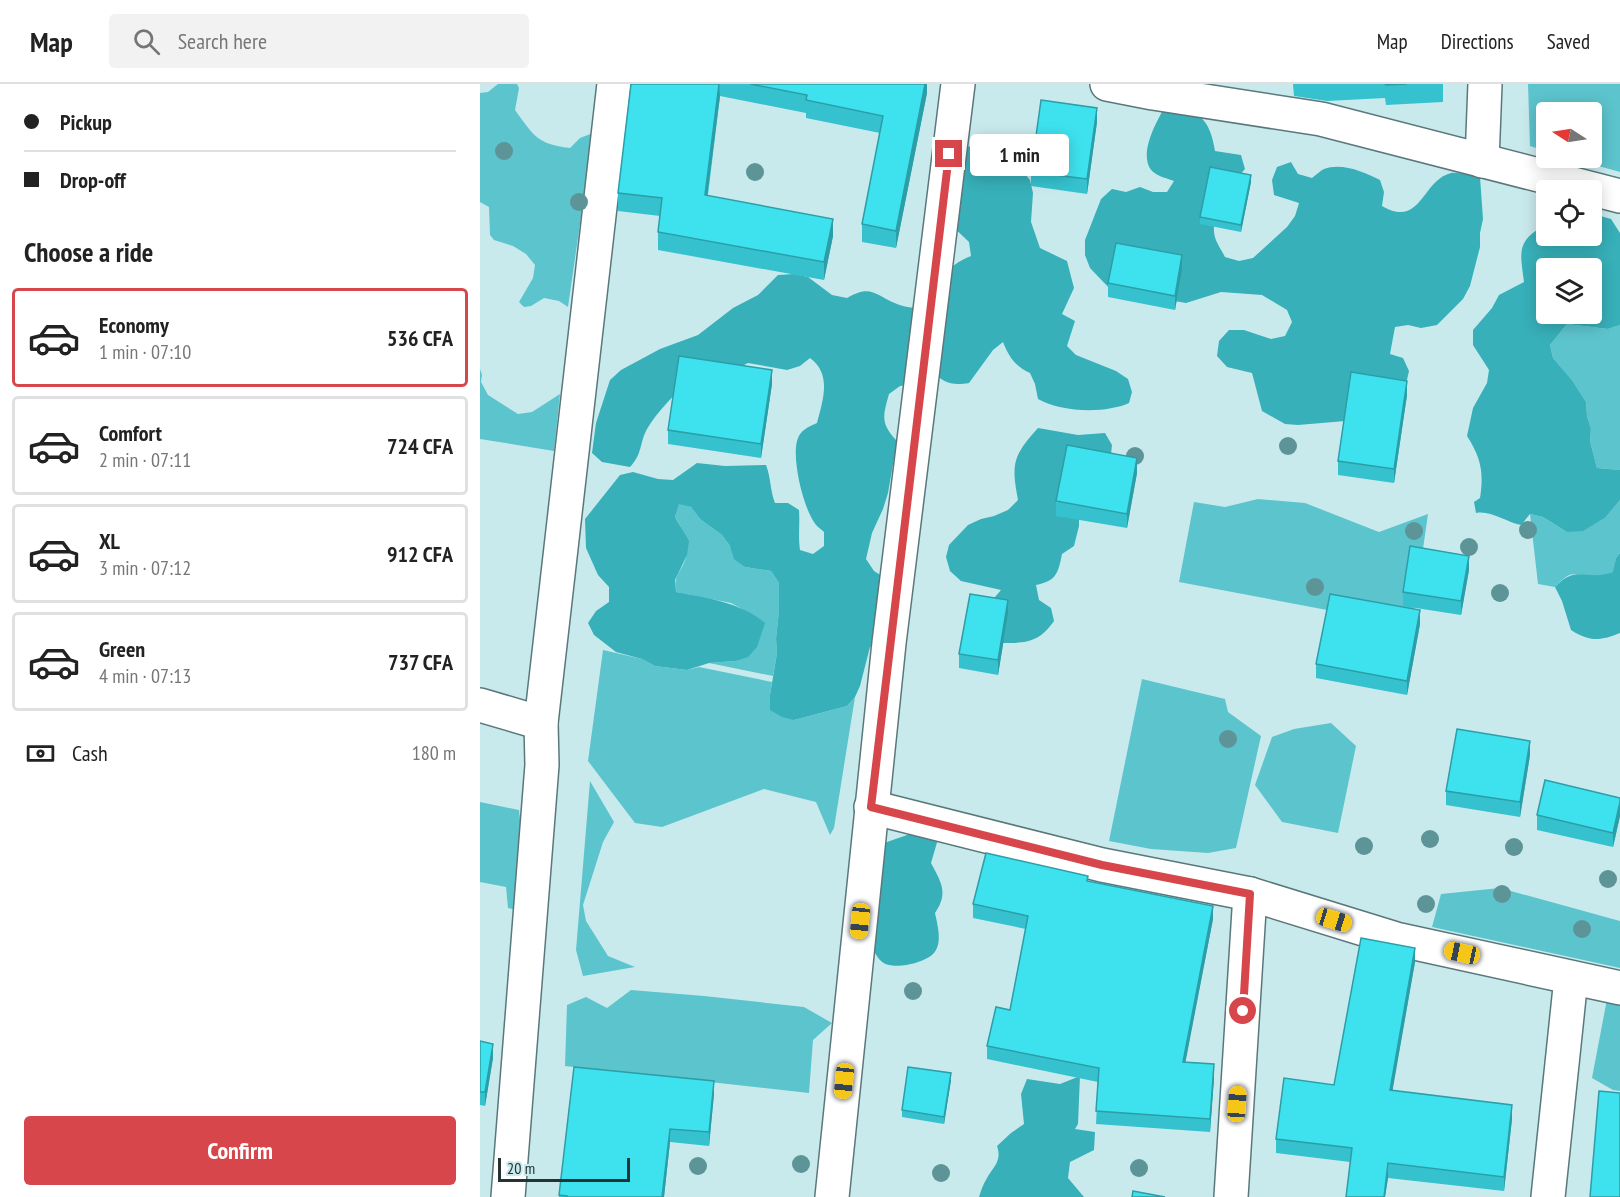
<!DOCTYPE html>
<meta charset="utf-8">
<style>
:root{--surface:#fff;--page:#f2f2f2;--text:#222;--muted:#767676;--line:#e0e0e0;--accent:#d6464a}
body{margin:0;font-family:"PT Sans Narrow",sans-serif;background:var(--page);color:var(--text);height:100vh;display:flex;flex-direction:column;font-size:22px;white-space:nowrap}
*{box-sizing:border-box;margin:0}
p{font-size:20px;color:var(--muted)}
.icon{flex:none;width:33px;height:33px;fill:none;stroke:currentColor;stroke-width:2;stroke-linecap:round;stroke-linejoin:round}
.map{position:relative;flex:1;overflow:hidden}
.drawer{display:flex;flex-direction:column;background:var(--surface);width:480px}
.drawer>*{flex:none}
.top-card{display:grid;align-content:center;height:132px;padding:0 24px;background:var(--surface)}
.needle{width:39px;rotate:282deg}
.fabs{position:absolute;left:1056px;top:18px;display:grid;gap:12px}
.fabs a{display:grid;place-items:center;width:66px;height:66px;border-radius:6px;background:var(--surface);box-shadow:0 3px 15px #0003;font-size:30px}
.scale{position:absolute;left:18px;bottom:15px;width:132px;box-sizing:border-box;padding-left:6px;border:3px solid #263334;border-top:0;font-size:16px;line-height:21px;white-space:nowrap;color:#263334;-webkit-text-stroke:4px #c9eaed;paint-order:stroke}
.end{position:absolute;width:27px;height:27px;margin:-14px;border:8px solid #d6464a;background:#fff;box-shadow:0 0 0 3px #fff}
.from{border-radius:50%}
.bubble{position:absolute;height:42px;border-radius:6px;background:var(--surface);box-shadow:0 3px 15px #0003;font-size:20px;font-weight:800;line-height:42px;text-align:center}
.car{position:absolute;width:18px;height:36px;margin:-18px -9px;border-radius:8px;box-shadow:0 0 4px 2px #0007;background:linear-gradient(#f5c518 24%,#345 0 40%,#f5c518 0 76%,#345 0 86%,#f5c518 0)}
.top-card b{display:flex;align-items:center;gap:21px;height:57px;font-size:22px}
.top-card b+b{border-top:2px solid var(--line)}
.top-card i{width:15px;height:15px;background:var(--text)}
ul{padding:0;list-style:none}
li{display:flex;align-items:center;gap:18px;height:99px;margin:0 12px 9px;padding:0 12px;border:3px solid var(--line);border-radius:6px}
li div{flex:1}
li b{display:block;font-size:22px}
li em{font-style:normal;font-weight:800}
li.current{border-color:var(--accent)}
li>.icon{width:54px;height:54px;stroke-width:1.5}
h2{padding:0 24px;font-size:27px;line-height:72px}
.pay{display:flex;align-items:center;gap:15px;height:66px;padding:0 24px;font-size:22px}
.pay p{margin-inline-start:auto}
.primary-button{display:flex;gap:12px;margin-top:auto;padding:12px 24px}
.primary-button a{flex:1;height:69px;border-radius:6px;background:var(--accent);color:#fff;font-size:24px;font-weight:800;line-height:69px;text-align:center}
header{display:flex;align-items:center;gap:36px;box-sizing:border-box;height:84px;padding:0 30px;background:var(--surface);border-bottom:2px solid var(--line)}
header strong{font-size:28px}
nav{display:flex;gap:33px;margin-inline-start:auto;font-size:21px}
.search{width:420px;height:54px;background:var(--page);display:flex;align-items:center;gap:15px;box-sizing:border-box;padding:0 21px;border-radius:6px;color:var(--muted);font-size:22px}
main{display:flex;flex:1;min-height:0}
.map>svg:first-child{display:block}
.green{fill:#5cc4cd}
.forest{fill:#37b0b9;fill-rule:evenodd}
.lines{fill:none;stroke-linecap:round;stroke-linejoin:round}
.street-casing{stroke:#5a787b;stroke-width:36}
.street{stroke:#fff;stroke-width:33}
.tree{fill:#5d9498}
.wall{fill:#35c2ce}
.shaded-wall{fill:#2b9ea7}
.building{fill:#3ee2ef;stroke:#2b9ea7;stroke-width:1.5}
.route{stroke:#d6464a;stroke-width:8}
</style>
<header>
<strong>Map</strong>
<div class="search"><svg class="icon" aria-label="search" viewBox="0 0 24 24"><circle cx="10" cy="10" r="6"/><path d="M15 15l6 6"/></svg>Search here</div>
<nav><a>Map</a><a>Directions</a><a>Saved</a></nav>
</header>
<main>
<section class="drawer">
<div class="top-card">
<b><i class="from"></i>Pickup</b>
<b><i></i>Drop-off</b>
</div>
<h2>Choose a ride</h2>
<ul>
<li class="current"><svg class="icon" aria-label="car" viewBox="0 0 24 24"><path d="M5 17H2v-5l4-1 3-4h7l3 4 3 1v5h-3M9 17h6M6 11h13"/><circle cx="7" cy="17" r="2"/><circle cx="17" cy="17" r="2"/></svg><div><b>Economy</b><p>1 min · 07:10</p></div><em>536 CFA</em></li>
<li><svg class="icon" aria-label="car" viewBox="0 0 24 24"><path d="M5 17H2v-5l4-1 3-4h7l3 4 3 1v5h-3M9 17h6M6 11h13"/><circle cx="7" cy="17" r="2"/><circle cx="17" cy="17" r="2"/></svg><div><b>Comfort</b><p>2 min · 07:11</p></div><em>724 CFA</em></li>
<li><svg class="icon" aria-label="car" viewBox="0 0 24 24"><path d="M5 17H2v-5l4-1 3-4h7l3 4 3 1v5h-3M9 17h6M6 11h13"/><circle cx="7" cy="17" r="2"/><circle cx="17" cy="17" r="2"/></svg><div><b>XL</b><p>3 min · 07:12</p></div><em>912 CFA</em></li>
<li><svg class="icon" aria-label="car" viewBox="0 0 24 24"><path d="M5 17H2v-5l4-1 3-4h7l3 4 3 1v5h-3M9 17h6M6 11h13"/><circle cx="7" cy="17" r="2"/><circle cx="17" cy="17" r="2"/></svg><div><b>Green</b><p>4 min · 07:13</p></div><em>737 CFA</em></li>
</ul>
<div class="pay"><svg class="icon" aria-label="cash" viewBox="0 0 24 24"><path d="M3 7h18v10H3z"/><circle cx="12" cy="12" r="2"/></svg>Cash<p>180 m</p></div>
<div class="primary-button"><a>Confirm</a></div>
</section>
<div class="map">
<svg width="1140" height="1113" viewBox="0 0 1140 1113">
<rect width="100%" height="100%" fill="#c9eaed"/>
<g class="green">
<path d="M18,0H37L39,4L35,26C54,52 57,60 90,64L100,54L113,49L88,223L79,217L64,214L51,222L44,223L39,218L53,194L55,181L46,170L33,162L14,156L10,151L9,123L0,118V9L8,8Z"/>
<path d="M1048,0H1140V88L1090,74H1112V28H1066V67L1050,62Z"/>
<path d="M1087,240L1128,245L1140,241V386L1117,384L1110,357L1111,345L1107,332L1106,318L1092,296L1073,274L1070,261Z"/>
<path d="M0,285L2,291L1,298L8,311L38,330L52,328L80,310L74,367L0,355Z"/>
<path d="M778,415L825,419L899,448L948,430L932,542L699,498L714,418L745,423Z"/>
<path d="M1140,416V469L1136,474L1134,488C1129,489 1124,492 1119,492C1096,494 1095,481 1075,503L1058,500L1050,430L1063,433L1087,448L1126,433Z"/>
<path d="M199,419L211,423L220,435L242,451L265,483L291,487L299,499V526L296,555L297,569L293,592L229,579L255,577L262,525L251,519L196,508C194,488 201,490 206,473C210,460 202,443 195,433Z"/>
<path d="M123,566L162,575L175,582L207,586L219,583L292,598L290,611L314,636L367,622L375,613L354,744L350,751L336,718L284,705L182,743L155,739L108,677Z"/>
<path d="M662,595L745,615L748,628L781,652L756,764L728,769L671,765L629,757Z"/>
<path d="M851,639L876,662L858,749L802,738L775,701L792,653L814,645Z"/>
<path d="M110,697L134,738L123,758L103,821L106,837L128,872L155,883L103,892L96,866Z"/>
<path d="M0,718L39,726L49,819L41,827L28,824L26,803L0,798Z"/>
<path d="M1020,804L1140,837V884L952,843L961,810Z"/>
<path d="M151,906L224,912L324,923L352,939L333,956L329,1009L85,982L87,921L106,913L127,924Z"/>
<path d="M1127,915L1140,918V1007L1133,1006L1112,994Z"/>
</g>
<g class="forest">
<path d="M687,19C719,26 730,35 735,67L761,71L765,85C753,98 732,129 734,147C734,156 741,165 745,173L759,177L773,174L807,143L815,132L819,119L794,111L792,96L797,83L811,78L818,90L832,94C836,91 840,87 844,85C861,78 885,88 900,96L904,108L902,122C941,145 942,96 971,89C979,88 991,92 1000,93L1003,135L1000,149V163L990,202L983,215L957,241L941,244L928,241L915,243L910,270L923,274L929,287L926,300L889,335L818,341L805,340L782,327L772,289L747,283L737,272L739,257L749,246H764L791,255L805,252L812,238L807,226L782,211L741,208L706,219L631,206L610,184L605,171V156L621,115L632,105L646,108L660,103L673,108H687L694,97C686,94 679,93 672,87C657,70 678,35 687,19Z"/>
<path d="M501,58L528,61L540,84L550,96L553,109L551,138L560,164L587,177L594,204L582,230L595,237L587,262L596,271L636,287L648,295L652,308L649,319C625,330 580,328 558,315L555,300L550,289C535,282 529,273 523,258L513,266L489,299C472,302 463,299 451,286L433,300L420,302L409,310C403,332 400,339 417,357L408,409L403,425L392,449L386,475L394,487L405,494L401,554L390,563L380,602L375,613L367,622L314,636L302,633L290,626V611L297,569L296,555L299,526V499L291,487L265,483L254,475L250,462L242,451L220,435L211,423L199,420L195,433L209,457L207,471L195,496L196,508C227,514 260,518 285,539L277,563L268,573L255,577L229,579L207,586L175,582L162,575L136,568L114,551L108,539L116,527L129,518V503L118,491L106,464L105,435L140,391L153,388L178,395L193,396L217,379L245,382L286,381C291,394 290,406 295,419H308L319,426C320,440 318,452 320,466L333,470L344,462V448C341,445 336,442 334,438C323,422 312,376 317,357C320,346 328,343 337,339C343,316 352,290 330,274L320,282L307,286L268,279L242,292L206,298C193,313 177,328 167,345C159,360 163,369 150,383L122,378L112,369L116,339L130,296L141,286L180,265L218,251L253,224L278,211L298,191L314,190L328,193L352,211L367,214C392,200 394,211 417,220C426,224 436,224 446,224C459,201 464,182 491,172L489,158L469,139L475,68Z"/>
<path d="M1117,131L1131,135L1140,149V241L1128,245L1087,240L1070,261L1073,274L1092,296L1106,318L1107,332L1111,345L1110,357L1117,384L1140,386V416L1126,433L1103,447L1087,448L1063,433L1050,430L1041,441C1026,438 1010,426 996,429L994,418L1000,414C1004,388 1001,374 987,352L993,324L1007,299L1009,286L993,261V246L1012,224L1019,211L1044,198C1040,166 1036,158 1066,140V152H1112V133ZM1066,184H1112V230H1066Z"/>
<path d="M558,344L598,351L625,349L632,361L629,390L599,427V442L594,462L582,470C578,490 576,497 556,501L559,516L571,524L574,537C558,560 544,559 518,559L503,527L521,506L481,497L470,487L466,473L469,461L488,441L501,435L514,432L528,426L538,416C531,379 533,372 558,344Z"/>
<path d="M1140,469V549C1121,557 1109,558 1091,546L1082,517L1075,503C1097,479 1106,498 1133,488L1136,474Z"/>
<path d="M446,748L458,755L451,779C461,798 469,809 455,829C457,839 462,856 456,866C450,878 421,884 409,881C399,879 395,869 391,861L404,759L430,750Z"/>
<path d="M600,992L598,1040L595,1045L615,1048L614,1066L590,1078L588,1094L604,1113H499C501,1107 503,1100 507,1094C514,1082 522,1077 517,1062L531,1049L544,1040L541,1010L547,995L580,1000Z"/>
</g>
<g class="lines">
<defs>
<g id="street">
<path d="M627,0L673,9L841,35L1140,112"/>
<path d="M1002,77L1005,0"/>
<path d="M0,621L61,639"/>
<path d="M391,723L622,781L770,810L916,855L1140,904"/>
<path d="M28,1113L62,681L61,639L134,0"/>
<path d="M352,1113L409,559L478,0"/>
<path d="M751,1113L770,810"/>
<path d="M1068,1113L1091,894"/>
</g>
</defs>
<use href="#street" class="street-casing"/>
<use href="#street" class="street"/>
</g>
<g class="tree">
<circle cx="24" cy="67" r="9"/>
<circle cx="275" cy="88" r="9"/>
<circle cx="99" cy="118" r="9"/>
<circle cx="808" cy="362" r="9"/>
<circle cx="655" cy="372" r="9"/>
<circle cx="1048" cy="446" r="9"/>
<circle cx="934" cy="447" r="9"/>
<circle cx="989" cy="463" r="9"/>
<circle cx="835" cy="503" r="9"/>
<circle cx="1020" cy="509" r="9"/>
<circle cx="748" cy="655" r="9"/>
<circle cx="950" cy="755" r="9"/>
<circle cx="884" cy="762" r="9"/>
<circle cx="1034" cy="763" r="9"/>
<circle cx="1128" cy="795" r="9"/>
<circle cx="1022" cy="810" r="9"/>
<circle cx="946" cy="820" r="9"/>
<circle cx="1102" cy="845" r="9"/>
<circle cx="433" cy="907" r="9"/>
<circle cx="321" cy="1080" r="9"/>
<circle cx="218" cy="1082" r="9"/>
<circle cx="659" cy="1084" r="9"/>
<circle cx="461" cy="1089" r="9"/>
</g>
<g class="wall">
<path d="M151,0H447V9L416,164L382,158V140L400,49L326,34V29L240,12L228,111L353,152L344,196L178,166V148L180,132L138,127V109Z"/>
<path d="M813,0H963V18L906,21L905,14L847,17L814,12Z"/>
<path d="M617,38L607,110L551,102V88Z"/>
<path d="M771,98L761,148L720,140V133Z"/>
<path d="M702,186L695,226L628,213V199Z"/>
<path d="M292,300L281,374L188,360V346Z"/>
<path d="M927,311L914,399L858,391V377Z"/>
<path d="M657,389L647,444L576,432V417Z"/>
<path d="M989,486L981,531L923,522V508Z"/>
<path d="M528,530L518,591L479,584V570Z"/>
<path d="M940,540L927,611L836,594V580Z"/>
<path d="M1050,671L1040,733L966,721V707Z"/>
<path d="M1140,714V732L1133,763L1057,746V731Z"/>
<path d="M608,797L733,835L705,978L734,994L730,1048L616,1040L618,998L507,975V962L530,926L546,845L493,834V820Z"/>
<path d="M935,878L912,1007L1032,1035L1024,1107L908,1094L905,1113H866L870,1078L796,1069V1055L854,1001Z"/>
<path d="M0,957L13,974L5,1022L0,1021Z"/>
<path d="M471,996L464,1040L422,1033V1026Z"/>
<path d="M234,1010L229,1062L190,1058L184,1113H79V1111Z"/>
</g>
<g class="shaded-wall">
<path d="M239,0L240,12L225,129V111Z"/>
<path d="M445,0H447V9L416,164V147Z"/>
<path d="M617,24V38L607,110V95Z"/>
<path d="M771,91V98L761,148V141Z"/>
<path d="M353,135V152L344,196V178Z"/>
<path d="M702,171V186L695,226V212Z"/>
<path d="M292,286V300L281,374V360Z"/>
<path d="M927,297V311L914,399V385Z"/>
<path d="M657,374V389L647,444V430Z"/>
<path d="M989,472V486L981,531V517Z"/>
<path d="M528,516V530L518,591V576Z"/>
<path d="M940,526V540L927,611V597Z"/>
<path d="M1050,657V671L1040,733V718Z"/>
<path d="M1140,718V732L1133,763V749Z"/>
<path d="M733,822V835L703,991V978Z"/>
<path d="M935,864V878L910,1021V1006Z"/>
<path d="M13,960V974L5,1022V1008Z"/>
<path d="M734,980V994L730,1048V1035Z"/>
<path d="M471,989V996L464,1040V1033Z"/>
<path d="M234,997V1010L229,1062V1048Z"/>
<path d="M1032,1021V1035L1024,1107V1093Z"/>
<path d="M190,1045V1058L184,1113H182Z"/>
<path d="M908,1079V1094L905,1113H904Z"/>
</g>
<g class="building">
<path d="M151,0H239L225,111L353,135L344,178L178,148L182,114L138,109Z"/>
<path d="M270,0H445L416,147L382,140L403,32L326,16L327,11Z"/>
<path d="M905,0H927L906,1Z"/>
<path d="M561,16L617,24L607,95L551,88Z"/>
<path d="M730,83L771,91L761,141L720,133Z"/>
<path d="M636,159L702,171L695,212L628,199Z"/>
<path d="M199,272L292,286L281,360L188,346Z"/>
<path d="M871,288L927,297L914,385L858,377Z"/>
<path d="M587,361L657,374L647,430L576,417Z"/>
<path d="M930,462L989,472L981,517L923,508Z"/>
<path d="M490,510L528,516L518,576L479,570Z"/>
<path d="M850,510L940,526L927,597L836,580Z"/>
<path d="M977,645L1050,657L1040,718L966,707Z"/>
<path d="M1065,696L1140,714V718L1133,749L1057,731Z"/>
<path d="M506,769L608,792L607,797L733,822L703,978L734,980L730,1035L616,1027L619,984L507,962L516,923L530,926L548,832L493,820Z"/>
<path d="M881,854L935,864L910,1006L1032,1021L1024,1093L908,1079L904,1113H866L872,1064L796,1055L804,994L854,1001Z"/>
<path d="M0,957L13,960L5,1008H0Z"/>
<path d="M94,983L234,997L229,1048L190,1045L182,1113H87V1112L79,1111Z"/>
<path d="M428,983L471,989L464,1033L422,1026Z"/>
<path d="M1119,1007L1140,1009V1113H1110Z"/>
<path d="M653,1107L685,1113H652Z"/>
</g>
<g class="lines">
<path class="route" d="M469,70L391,723L622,781L770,810L763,927"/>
</g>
</svg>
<div class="fabs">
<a><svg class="needle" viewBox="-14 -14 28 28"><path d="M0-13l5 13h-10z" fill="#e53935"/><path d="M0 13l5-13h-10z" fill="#767676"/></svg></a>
<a><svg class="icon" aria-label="locate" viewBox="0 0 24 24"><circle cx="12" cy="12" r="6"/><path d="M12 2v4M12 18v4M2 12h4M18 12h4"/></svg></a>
<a><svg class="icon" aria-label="layers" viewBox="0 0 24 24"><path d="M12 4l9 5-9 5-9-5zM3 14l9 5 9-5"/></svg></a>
</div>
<div class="scale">20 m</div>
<i class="end from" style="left:763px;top:927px"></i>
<i class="end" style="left:469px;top:70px"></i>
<div class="bubble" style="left:490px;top:50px;width:99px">1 min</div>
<i class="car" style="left:854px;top:836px;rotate:107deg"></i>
<i class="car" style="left:380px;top:837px;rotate:186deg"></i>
<i class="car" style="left:982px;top:869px;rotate:282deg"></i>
<i class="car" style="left:364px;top:997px;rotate:186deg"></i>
<i class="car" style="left:757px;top:1020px;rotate:4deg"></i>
</div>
</main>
